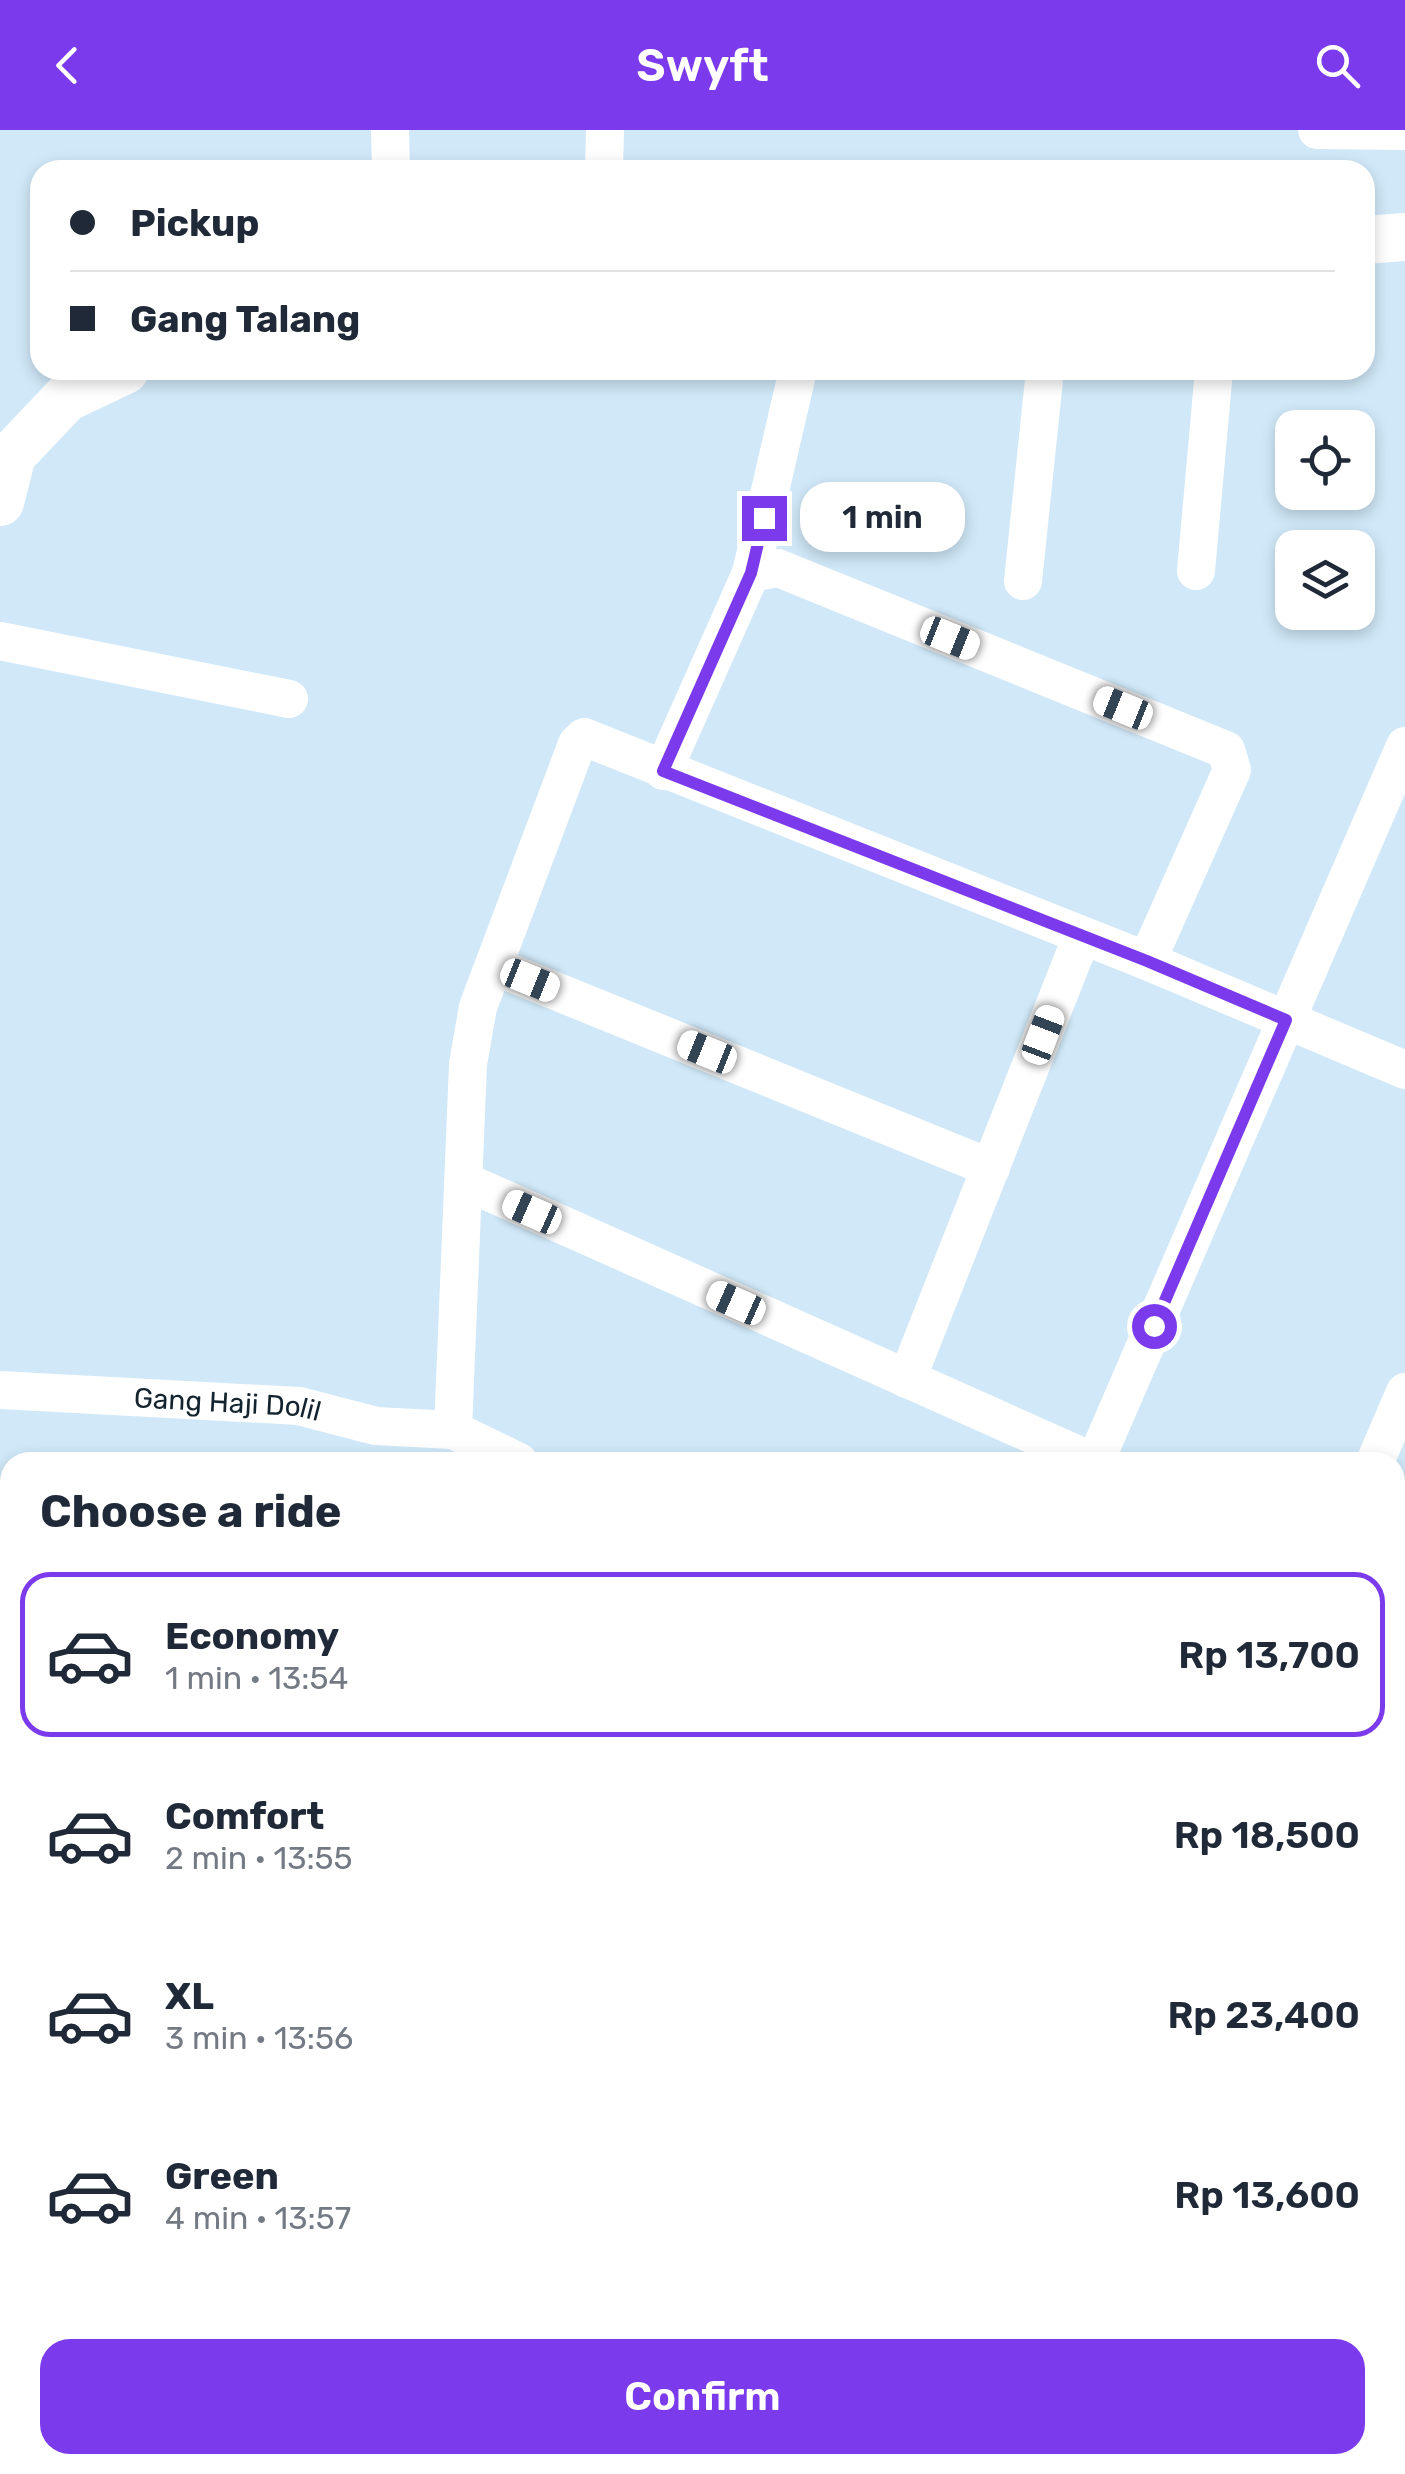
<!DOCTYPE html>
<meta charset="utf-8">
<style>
:root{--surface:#fff;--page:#f2f2f3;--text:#1f2937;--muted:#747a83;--line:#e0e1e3;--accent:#7c3aed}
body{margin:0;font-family:Rubik,sans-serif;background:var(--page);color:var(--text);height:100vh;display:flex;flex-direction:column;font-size:38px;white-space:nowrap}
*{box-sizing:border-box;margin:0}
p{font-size:32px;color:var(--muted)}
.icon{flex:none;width:55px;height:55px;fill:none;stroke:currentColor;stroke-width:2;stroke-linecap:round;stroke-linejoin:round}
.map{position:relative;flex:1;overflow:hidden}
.drawer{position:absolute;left:0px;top:1322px;width:1405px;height:1022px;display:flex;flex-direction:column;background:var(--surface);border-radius:30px 30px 0 0;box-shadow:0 5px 15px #0003}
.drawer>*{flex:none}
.banner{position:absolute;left:30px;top:30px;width:1345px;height:220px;border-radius:30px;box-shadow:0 5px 15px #0003;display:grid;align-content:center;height:220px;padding:0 40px;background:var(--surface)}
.fabs{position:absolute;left:1275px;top:280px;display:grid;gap:20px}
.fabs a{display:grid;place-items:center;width:100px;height:100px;border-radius:20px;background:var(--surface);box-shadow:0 5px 15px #0003;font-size:50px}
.end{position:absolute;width:45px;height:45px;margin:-22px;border:12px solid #7c3aed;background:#fff;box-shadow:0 0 0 5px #fff}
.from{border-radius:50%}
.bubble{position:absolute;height:70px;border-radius:30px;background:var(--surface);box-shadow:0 5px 15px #0003;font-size:32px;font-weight:600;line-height:70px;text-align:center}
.car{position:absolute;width:30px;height:60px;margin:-30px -15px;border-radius:12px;box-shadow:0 0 8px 2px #0007;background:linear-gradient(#fff 24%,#345 0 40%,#fff 0 76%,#345 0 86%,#fff 0)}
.banner b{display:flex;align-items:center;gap:35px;height:95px;font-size:38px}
.banner b+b{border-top:2px solid var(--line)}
.banner i{width:25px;height:25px;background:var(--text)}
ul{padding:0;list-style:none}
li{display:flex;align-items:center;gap:30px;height:165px;margin:0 20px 15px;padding:0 20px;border:5px solid transparent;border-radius:30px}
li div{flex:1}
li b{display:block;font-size:38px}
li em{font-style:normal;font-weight:600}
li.current{border-color:var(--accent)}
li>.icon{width:90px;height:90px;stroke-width:1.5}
h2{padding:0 40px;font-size:45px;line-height:120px}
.action{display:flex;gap:20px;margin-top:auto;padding:20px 40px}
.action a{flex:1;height:115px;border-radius:30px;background:var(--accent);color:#fff;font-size:40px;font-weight:600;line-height:115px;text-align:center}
header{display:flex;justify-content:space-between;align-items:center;height:130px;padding:0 40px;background:var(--accent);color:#fff;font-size:45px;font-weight:600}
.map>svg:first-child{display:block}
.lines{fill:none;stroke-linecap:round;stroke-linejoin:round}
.minor{stroke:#fff;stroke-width:38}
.tertiary{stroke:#fff;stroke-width:48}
.route{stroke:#7c3aed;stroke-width:12}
.labels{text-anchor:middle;stroke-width:9;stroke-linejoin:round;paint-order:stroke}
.street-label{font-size:28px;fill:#14242e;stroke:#d0e8f8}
</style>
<header><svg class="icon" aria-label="back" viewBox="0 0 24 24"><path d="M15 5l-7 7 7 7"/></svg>Swyft<svg class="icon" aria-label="search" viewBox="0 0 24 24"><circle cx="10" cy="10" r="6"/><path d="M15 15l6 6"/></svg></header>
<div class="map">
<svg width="1405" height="2344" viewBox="0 0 1405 2344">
<rect width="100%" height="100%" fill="#d0e8f8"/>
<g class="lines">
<g class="minor">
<path d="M390,0L391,40"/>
<path d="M1317,0L1405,1"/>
<path d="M604,40L605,0"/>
<path d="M1196,441L1214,240"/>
<path d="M751,443L778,438L1226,620L1232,640L1147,831"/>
<path d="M1023,451L1045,240"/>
<path d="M0,511L289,569"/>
<path d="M663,641L751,443L798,240"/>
<path d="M494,836L991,1038"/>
<path d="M464,1051L1094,1332"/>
<path d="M907,1249L1082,806"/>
<path id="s1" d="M0,1260L299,1276L376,1296L453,1300L519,1332"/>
<path d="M453,1300L468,934L478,877L577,614L584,607L1147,831L1405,940"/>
<path d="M1095,1332L1405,616"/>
<path d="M1375,1332L1405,1262"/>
<path d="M1395,1401L1405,1378"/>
<path d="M1395,1960L1405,1964"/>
<path d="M0,1967L10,1966"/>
<path d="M1395,2057L1405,2035"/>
<path d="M0,2089L10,2088"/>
<path d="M1395,2230L1405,2234"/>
<path d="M484,2335L485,2344"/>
<path d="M113,2344L148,2335"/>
<path d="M657,2344L661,2335"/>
<path d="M937,2344L941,2335"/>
<path d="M991,2344L996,2335"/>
<path d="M1266,2344L1270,2335"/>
</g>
<g class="tertiary">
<path d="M1365,110L1405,107"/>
<path d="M0,372L12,325L66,268L125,240"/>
</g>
</g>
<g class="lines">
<path class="route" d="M764,388L751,443L663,641L1147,831L1286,890L1154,1196"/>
</g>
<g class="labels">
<g class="street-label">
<text dy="10" stroke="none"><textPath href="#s1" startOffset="228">Gang Haji Dolil</textPath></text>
</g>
</g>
</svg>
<div class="fabs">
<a><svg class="icon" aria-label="locate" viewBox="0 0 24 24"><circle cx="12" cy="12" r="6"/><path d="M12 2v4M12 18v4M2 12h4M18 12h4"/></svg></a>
<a><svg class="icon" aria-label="layers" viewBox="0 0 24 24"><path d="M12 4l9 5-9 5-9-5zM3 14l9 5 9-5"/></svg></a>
</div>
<i class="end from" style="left:1154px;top:1196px"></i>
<i class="end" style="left:764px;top:388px"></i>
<div class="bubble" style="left:800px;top:352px;width:165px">1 min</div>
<i class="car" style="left:950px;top:508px;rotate:112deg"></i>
<i class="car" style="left:1123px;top:578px;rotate:292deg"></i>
<i class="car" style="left:530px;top:850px;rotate:112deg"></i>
<i class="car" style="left:1043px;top:905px;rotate:21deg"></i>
<i class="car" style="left:707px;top:922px;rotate:292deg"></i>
<i class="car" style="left:532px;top:1082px;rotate:294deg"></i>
<i class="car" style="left:736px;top:1173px;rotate:294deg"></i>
<div class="banner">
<b><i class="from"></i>Pickup</b>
<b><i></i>Gang Talang</b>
</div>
<section class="drawer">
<h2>Choose a ride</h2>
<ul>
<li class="current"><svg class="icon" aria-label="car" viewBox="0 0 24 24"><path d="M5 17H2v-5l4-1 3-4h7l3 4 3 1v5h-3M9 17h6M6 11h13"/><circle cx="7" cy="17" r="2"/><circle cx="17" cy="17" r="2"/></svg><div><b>Economy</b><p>1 min · 13:54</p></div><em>Rp 13,700</em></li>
<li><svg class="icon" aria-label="car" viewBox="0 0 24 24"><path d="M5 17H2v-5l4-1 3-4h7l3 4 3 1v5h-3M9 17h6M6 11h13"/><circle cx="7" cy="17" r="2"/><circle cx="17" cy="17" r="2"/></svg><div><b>Comfort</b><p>2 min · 13:55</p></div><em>Rp 18,500</em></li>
<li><svg class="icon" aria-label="car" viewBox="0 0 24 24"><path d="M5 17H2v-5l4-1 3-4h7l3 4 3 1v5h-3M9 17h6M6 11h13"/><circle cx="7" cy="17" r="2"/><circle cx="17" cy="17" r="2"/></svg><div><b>XL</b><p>3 min · 13:56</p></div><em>Rp 23,400</em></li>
<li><svg class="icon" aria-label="car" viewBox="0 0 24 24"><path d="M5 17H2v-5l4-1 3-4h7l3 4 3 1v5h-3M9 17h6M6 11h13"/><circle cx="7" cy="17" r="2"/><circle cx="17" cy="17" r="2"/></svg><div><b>Green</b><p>4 min · 13:57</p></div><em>Rp 13,600</em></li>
</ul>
<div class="action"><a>Confirm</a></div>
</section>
</div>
